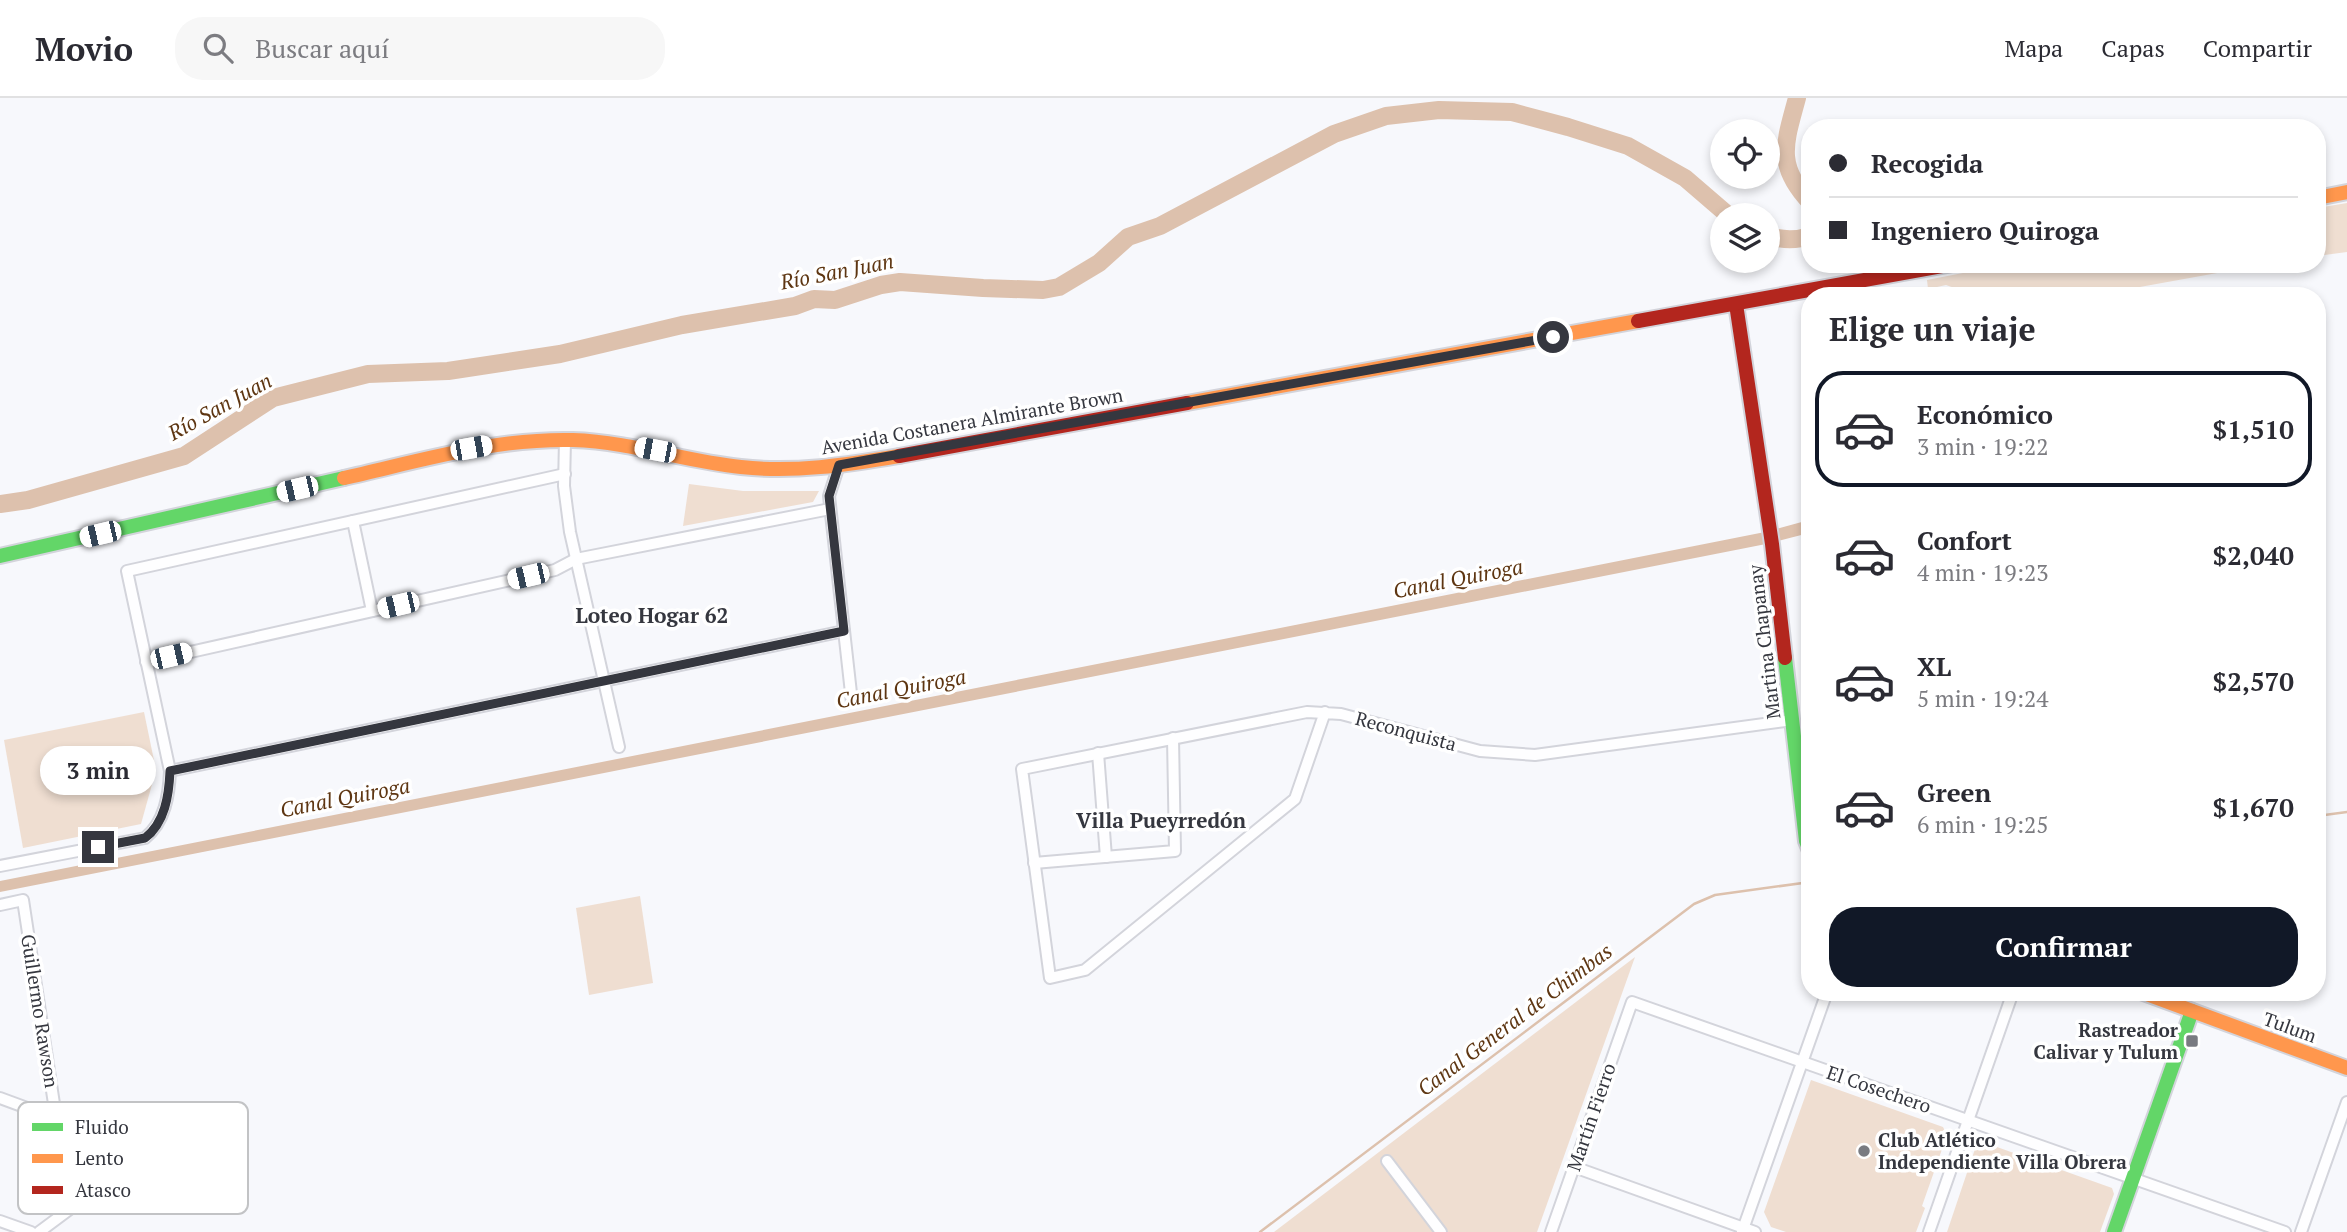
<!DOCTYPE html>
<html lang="es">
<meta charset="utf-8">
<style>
:root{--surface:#fff;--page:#f7f7f7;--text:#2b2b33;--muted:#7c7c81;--line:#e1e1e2;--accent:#111827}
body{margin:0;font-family:"PT Serif",serif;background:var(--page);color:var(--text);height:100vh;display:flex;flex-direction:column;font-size:26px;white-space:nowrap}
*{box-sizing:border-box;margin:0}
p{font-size:23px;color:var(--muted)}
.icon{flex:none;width:38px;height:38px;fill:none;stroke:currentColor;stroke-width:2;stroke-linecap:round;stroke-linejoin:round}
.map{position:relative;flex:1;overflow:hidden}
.sheet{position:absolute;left:1801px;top:189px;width:525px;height:714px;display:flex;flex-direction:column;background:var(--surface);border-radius:28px;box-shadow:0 4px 10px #0003}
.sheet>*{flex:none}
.banner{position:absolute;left:1801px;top:21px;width:525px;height:154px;border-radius:28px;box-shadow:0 4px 10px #0003;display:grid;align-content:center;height:154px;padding:0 28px;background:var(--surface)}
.tools{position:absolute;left:1710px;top:21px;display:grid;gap:14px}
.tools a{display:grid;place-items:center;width:70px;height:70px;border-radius:50%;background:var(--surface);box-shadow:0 4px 10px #0003;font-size:35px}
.end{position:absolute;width:32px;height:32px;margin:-16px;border:9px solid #35373f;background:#fff;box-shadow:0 0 0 4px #fff}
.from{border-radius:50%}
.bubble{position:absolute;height:49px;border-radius:24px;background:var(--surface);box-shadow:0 4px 10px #0003;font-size:23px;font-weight:800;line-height:49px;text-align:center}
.car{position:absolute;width:21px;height:42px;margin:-21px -10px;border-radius:9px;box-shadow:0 0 5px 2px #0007;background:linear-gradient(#fff 24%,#345 0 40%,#fff 0 76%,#345 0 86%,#fff 0)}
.banner b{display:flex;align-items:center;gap:24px;height:66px;font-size:26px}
.banner b+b{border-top:2px solid var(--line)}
.banner i{width:18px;height:18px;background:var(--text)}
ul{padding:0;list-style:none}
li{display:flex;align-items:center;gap:21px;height:116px;margin:0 14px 10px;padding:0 14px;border:4px solid transparent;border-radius:28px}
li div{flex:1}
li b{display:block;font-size:26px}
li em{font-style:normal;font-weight:800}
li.active{border-color:var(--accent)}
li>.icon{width:63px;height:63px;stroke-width:1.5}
h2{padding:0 28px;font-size:32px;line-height:84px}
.primary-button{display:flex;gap:14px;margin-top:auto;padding:14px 28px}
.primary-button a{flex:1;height:80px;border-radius:28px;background:var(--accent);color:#fff;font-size:28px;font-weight:800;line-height:80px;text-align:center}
header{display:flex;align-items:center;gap:42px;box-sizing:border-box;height:98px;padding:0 35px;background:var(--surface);border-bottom:2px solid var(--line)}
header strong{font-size:33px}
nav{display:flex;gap:38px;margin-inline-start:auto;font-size:24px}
.search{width:490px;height:63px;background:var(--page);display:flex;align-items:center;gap:18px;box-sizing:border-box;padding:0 24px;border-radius:28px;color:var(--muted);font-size:26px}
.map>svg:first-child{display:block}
.green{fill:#efded1}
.water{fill:#ddc1ad}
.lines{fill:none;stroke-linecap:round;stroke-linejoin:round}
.stream{stroke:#ddc1ad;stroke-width:2.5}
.river{stroke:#ddc1ad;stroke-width:18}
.street-casing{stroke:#d3d4db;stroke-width:14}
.fast-casing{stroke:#d3d4db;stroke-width:18}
.slow-casing{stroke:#d3d4db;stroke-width:18}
.jam-casing{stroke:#d3d4db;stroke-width:18}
.street{stroke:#fefeff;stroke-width:10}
.fast{stroke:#63d668;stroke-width:14}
.slow{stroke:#ff974d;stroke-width:14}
.jam{stroke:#b3261e;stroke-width:14}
.route{stroke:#35373f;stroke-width:9}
.poi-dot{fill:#797b81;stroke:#fff;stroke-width:2.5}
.labels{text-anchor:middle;stroke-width:7;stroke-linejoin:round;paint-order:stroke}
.street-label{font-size:19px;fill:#35373f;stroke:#fff}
.poi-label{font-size:19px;font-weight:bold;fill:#35373f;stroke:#fff;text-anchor:end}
.water-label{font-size:21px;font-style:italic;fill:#5e3612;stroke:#fff}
.neighbourhood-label{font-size:21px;font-weight:bold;fill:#35373f;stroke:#fff}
.key{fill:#fff;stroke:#c2c3c5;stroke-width:2}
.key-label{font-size:19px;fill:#35373f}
</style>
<header>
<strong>Movio</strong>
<div class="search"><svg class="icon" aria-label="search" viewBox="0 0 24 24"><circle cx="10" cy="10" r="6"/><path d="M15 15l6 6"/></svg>Buscar aquí</div>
<nav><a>Mapa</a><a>Capas</a><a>Compartir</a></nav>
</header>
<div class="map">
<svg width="2347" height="1134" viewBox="0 0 2347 1134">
<rect width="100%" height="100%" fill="#f7f8fc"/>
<g class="green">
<path d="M2347,105V154L2317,158V110Z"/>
<path d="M2009,166H2267L2090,198H1977L1946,187L1928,191L1927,182Z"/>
<path d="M689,386L743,393H819L813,404L683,428Z"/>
<path d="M144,614L156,672L141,726L23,750L4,642Z"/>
<path d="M640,798L653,885L589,897L576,810Z"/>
<path d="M1635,859L1537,1134H1274Z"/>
<path d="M1811,982L1943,1029L1947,1037L1922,1108L1925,1110L1916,1134H1786L1771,1129L1764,1114Z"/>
<path d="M1983,1044L2112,1090L2114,1096L2100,1134H1947L1976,1048Z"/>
</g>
<path class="water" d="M1809,422V435L1766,446L0,794V783L1765,434Z"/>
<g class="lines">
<g class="stream">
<path d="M2317,718L2347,714"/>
<path d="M1260,1134L1694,806L1715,797L1810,784"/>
</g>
<g class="river">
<path d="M1797,0C1785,45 1775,67 1810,104"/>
<path d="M1768,138C1782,142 1795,143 1810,138"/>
<path d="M0,406L28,402L184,358L273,300L368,276L448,273L560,256L682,227L795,208L814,201L835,202L881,187L900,184L983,190L1043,192L1059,189L1099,165L1128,139L1160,128L1334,36L1386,18L1439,12L1512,14L1568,29L1628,48L1685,80L1728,117"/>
</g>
<defs>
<g id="street">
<path d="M565,342L564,388L570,434L619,649"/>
<path d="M839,367L829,398L852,604"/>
<path d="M353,423L372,513"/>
<path d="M146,564L555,472L576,461L830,411"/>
<path d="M1325,614L1295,701L1085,872L1050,880L1022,671L1307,614L1341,616L1480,653L1535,657L1793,622"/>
<path d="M1098,655L1106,759"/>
<path d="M170,673L844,533"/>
<path d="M1034,765L1175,753L1173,640"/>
<path d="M0,768L145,740C165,724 169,697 170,673L127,473L565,376"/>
<path d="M0,807L23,802L70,1111L39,1134"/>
<path d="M0,1000L57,1021"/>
<path d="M1387,1063L1441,1134"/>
<path d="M1574,1069L1755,1134"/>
<path d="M0,1123L31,1134"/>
<path d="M1551,1134L1632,904L2285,1134"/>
<path d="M1742,1134L1827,894"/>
<path d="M1929,1134L2013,894"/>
<path d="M2301,1134L2347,1004"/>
</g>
<g id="fast">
<path d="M0,458L344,380"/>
<path d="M1785,560L1806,743L1810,753"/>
<path d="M2114,1134L2192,913"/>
</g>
<g id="slow">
<path d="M2317,100L2347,94"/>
<path d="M1187,305L1638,223"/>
<path d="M344,380C420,363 495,340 573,342C631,344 684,363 741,369C793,375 847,367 899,358"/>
<path d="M2141,894L2347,970"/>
</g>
<g id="jam">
<path d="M1736,206L1772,446L1785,560"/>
<path d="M1638,223L1953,166"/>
<path d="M899,358L1187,305"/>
</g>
</defs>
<use href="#street" class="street-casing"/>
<use href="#fast" class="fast-casing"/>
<use href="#slow" class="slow-casing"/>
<use href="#jam" class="jam-casing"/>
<use href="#street" class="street"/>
<use href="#fast" class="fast"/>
<use href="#slow" class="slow"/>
<use href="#jam" class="jam"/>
</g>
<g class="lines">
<path class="route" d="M98,749L145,740C165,725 169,697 170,673L844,533L829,398L839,367L1553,239"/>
</g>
<g class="poi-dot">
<rect x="2185" y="936" width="14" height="14" rx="3.5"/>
<circle cx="1864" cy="1053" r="7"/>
</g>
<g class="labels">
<g class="street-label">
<text transform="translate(972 323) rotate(-10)" y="7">Avenida Costanera Almirante Brown</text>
<text transform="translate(1764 544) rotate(-97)" y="7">Martina Chapanay</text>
<text transform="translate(1406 633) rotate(15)" y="7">Reconquista</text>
<text transform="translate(40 913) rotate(81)" y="7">Guillermo Rawson</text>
<text transform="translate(2290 929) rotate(20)" y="7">Tulum</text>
<text transform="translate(1879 991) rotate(19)" y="7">El Cosechero</text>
<text transform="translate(1591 1019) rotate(-71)" y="7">Martín Fierro</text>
</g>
<g class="poi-label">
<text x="2178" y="939">Rastreador<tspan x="2178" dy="22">Calivar y Tulum</tspan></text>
<text x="1878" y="1049" text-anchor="start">Club Atlético<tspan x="1878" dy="22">Independiente Villa Obrera</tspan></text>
</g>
<g class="water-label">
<text transform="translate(837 174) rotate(-11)" y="7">Río San Juan</text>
<text transform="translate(220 309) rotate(-29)" y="7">Río San Juan</text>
<text transform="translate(1458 481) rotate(-11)" y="7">Canal Quiroga</text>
<text transform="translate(901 591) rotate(-11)" y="7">Canal Quiroga</text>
<text transform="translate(345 700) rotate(-11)" y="7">Canal Quiroga</text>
<text transform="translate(1515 922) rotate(-37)" y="7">Canal General de Chimbas</text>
</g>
<g class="neighbourhood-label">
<text x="652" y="525">Loteo Hogar 62</text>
<text x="1161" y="730">Villa Pueyrredón</text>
</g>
</g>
<rect x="18" y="1004" width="230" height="112" rx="10" class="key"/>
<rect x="32" y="1025" width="31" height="8" fill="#63d668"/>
<rect x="32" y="1056" width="31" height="9" fill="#ff974d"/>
<rect x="32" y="1088" width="31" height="8" fill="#b3261e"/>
<g class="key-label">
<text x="75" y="1036">Fluido</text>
<text x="75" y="1067">Lento</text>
<text x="75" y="1099">Atasco</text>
</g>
</svg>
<div class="tools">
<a><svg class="icon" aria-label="locate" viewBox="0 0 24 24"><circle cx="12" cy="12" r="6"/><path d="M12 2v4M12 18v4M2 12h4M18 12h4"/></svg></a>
<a><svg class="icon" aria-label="layers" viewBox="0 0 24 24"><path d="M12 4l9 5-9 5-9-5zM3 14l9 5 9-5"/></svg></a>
</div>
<i class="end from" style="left:1553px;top:239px"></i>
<i class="end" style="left:98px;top:749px"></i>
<div class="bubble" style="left:40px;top:648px;width:116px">3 min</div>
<i class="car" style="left:471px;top:350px;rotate:80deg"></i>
<i class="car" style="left:655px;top:352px;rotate:281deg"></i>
<i class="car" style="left:297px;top:391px;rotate:257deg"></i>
<i class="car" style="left:100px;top:436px;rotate:257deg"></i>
<i class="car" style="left:528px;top:478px;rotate:257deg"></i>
<i class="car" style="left:398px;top:507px;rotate:257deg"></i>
<i class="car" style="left:171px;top:558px;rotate:77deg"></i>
<div class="banner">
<b><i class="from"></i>Recogida</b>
<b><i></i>Ingeniero Quiroga</b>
</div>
<section class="sheet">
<h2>Elige un viaje</h2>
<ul>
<li class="active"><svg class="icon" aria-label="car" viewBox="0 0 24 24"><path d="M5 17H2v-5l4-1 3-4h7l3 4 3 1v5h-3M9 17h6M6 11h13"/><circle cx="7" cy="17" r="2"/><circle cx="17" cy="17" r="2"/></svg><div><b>Económico</b><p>3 min · 19:22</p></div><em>$1,510</em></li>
<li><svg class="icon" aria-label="car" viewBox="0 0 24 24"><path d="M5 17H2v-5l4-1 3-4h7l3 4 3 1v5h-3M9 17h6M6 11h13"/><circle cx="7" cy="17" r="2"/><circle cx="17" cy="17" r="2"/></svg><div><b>Confort</b><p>4 min · 19:23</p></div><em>$2,040</em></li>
<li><svg class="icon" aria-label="car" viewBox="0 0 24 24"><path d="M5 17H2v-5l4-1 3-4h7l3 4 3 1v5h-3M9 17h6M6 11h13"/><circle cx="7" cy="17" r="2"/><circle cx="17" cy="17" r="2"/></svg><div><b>XL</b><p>5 min · 19:24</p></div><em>$2,570</em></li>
<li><svg class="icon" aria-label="car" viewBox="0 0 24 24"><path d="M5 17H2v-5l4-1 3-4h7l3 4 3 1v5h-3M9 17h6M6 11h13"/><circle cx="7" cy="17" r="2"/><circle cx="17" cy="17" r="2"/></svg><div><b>Green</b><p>6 min · 19:25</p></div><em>$1,670</em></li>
</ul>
<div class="primary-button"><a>Confirmar</a></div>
</section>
</div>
